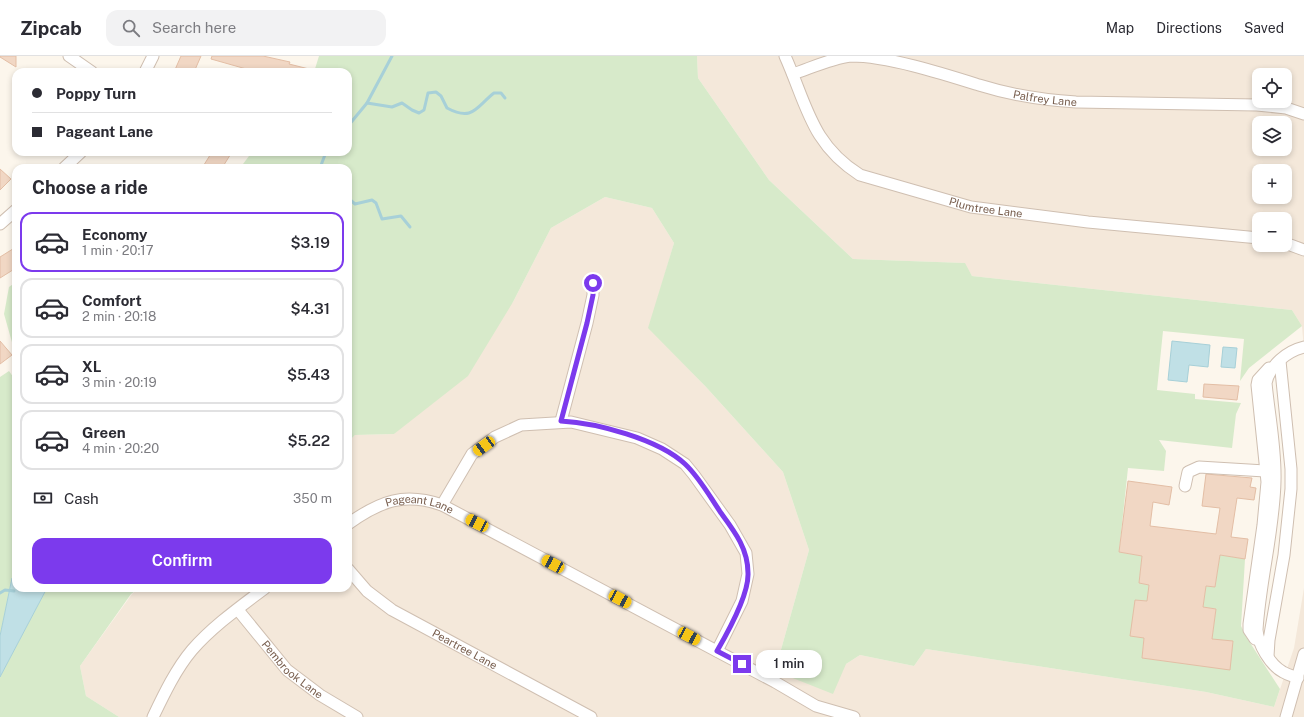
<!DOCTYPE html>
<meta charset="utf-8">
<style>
:root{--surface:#fff;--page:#f2f2f3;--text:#2b2b33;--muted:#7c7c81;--line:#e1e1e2;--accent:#7c3aed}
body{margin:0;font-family:"Public Sans",sans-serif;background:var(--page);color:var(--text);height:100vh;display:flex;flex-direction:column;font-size:15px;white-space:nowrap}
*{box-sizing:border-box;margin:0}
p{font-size:13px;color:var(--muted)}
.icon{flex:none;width:22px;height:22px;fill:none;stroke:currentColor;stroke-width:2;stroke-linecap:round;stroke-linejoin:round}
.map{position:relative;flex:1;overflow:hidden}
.sheet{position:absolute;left:12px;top:108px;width:340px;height:428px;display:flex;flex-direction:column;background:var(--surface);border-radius:12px;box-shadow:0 2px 6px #0003}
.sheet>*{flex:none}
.hud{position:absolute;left:12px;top:12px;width:340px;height:88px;border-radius:12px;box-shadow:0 2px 6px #0003;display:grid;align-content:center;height:88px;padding:0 20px;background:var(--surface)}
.buttons{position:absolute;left:1252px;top:12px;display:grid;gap:8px}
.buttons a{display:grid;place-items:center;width:40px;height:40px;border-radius:8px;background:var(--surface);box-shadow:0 2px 6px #0003;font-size:20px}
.end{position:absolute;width:18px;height:18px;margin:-9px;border:5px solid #7c3aed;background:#fff;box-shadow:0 0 0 2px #fff}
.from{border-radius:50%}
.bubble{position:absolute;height:28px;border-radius:12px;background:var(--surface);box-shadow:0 2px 6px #0003;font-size:13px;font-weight:600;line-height:28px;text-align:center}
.car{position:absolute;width:12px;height:24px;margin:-12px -6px;border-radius:5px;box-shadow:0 0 3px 1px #0007;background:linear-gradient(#f5c518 24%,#345 0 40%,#f5c518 0 76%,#345 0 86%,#f5c518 0)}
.hud b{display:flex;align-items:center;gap:14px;height:38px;font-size:15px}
.hud b+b{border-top:1px solid var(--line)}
.hud i{width:10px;height:10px;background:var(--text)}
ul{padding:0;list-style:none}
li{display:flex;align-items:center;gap:12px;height:60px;margin:0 8px 6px;padding:0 12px;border:2px solid var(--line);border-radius:12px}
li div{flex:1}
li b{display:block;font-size:15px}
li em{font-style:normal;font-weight:600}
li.on{border-color:var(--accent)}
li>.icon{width:36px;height:36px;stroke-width:1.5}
h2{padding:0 20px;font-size:18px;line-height:48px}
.pay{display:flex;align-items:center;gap:10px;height:44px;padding:0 20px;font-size:15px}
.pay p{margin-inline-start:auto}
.button{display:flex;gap:8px;margin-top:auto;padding:8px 20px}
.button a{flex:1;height:46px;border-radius:12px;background:var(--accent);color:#fff;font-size:16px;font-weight:600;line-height:46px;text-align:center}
header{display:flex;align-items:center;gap:24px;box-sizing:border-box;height:56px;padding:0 20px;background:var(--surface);border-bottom:1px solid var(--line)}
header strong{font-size:19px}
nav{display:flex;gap:22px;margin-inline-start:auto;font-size:14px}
.search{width:280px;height:36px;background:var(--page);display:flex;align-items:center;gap:10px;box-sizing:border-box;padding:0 14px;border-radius:12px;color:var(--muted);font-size:15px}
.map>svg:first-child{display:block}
.residential{fill:#f4e8da;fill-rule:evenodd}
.green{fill:#d7eaca}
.water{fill:#c0e0e6;stroke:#a7d0d8}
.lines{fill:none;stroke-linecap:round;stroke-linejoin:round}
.stream{stroke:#a7d0d8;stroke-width:3}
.building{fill:#f1d7c4;stroke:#e3bea5}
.minor-casing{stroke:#cfbfb1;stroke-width:13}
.minor{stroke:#fff;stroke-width:11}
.route{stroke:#7c3aed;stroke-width:5}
.labels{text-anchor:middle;stroke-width:4;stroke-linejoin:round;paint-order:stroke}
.street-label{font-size:11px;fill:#785e4e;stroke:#fffaf3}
</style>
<header>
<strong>Zipcab</strong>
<div class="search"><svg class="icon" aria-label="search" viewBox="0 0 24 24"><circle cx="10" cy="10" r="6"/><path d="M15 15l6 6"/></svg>Search here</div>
<nav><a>Map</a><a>Directions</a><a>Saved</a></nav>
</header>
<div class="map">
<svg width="1304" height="661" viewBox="0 0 1304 661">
<rect width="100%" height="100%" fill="#fcf6ec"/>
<g class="residential">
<path d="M697,0H1304V294L1302,270L1292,254L972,220L964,207L853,203L769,124L698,22ZM1259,19H1285V45H1259ZM1259,67H1285V93H1259ZM1259,115H1285V141H1259ZM1259,163H1285V189H1259Z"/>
<path d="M605,141L652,152L674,187L649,272L706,331L783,416L809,494L775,615L846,608L860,599L914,610L926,593L1206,636L1274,651L1294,592L1304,532V661H119L86,640L80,610L132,538L139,532H348V386L355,379L394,378L513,246L551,172Z"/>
</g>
<g class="green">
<path d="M319,0H697L698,22L769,124L853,203L965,207L972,220L1292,254L1302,270L1249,312L1240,325L1244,283L1163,275L1157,334L1195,338V343L1241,347L1236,358L1232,392L1159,384L1166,395L1164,415L1128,412L1119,496L1142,500L1139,527L1149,529L1147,545L1135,544L1144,582L1142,602L1229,613L1233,586L1212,583L1216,553L1203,551L1206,530L1215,531L1220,499L1245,503L1241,570L1247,582L1280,633L1274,651L1206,636L926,593L914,610L860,599L846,608L833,638L775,615L809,494L783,416L706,331L648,272L674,187L652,152L605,141L551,172L513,246L468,320L394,378L355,379L348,386V112H240L252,96H348V16H314Z"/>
<path d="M16,226V292L13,290L4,258L9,231Z"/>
<path d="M9,315L16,325V523L12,522L0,580V321Z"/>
<path d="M47,532H139L131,538L80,610L86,640L119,661H0V621Z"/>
</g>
<g class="water">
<path d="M1172,285L1210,289L1208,311L1189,309L1187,326L1168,324Z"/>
<path d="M1223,291L1237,292L1235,312L1221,311Z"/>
<path d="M12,522L16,523V532H47L0,621V580Z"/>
</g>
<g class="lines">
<g class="stream">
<path d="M367,47L392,51L402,47L412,54L419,57L424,54L428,37L436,36L441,40L447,52C473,66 476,51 494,37H501L505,42"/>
<path d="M348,70L367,47L392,0"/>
<path d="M320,112L326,96"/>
<path d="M348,142L355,148L372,144L376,147L382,163L401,160L410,171"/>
<path d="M0,537L5,534L14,535"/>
</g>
</g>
<g class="building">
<path d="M0,0H16V11L0,1Z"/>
<path d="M181,0H201L194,16H174Z"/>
<path d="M212,0H263L290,6L289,8L309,13V16H257L211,3Z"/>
<path d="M212,96H232L222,112H202Z"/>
<path d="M0,113L11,123L0,134Z"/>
<path d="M16,191V212L0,222V201Z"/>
<path d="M0,285L12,299L0,308Z"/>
<path d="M1204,328L1239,330L1237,344L1203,341Z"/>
<path d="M1206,418L1252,422L1250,431L1256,432L1254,444L1237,442L1231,481L1248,483L1245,503L1220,499L1215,531L1206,530L1203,551L1216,553L1212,583L1233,585L1230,614L1142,602L1144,582L1130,580L1135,544L1147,545L1149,529L1139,527L1142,500L1119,496L1128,425L1172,431L1169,449L1153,446L1150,470L1216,478L1220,452L1202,450Z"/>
</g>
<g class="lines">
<defs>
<g id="minor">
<path d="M69,0L92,16"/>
<path id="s1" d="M785,0C807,49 811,88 860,119L971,151L1088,166L1259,182"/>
<path d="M145,16L153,0"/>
<path id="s2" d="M793,18C811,12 832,2 851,0C888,0 944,18 979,29C1011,39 1043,44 1076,46L1257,49L1286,52L1304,58"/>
<path d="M64,112L81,96"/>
<path d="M0,168L16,154"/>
<path d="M1285,187L1304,194"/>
<path d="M561,365L587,267L593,239V227"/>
<path d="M1185,430L1188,416L1199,411L1265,415"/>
<path d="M442,449L472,398L495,381L521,369L571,366L637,382L662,393L685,408L694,419L730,469L746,497L748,518L742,545L717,595"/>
<path id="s3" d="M348,468C380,445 404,436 442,449L775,626L816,650L854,661"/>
<path id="s4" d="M348,513L367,535L392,554L591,661"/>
<path id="s5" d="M238,554L287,614L320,639L357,661"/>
<path d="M1255,583L1249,574V568L1263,469L1267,426L1257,329L1258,324L1269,312"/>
<path d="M1268,600L1269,584L1284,499L1291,433V413L1280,305"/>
<path d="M1298,622C1293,620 1288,619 1283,616C1270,609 1258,588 1257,574C1260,524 1274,475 1275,425C1276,392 1269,359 1266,327C1270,309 1287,295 1304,291"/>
<path d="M153,661C164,638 176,613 192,594C213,570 240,551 265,532"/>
<path d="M1286,661L1304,598"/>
</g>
</defs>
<use href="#minor" class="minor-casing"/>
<use href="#minor" class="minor"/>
</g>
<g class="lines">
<path class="route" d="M593,227V239L587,267L561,365C597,367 658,383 685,408C700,422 710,441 721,457C735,476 748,493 748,517C749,539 728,576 717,595L742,608"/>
</g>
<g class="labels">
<g class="street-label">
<text dy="4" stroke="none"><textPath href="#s2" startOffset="260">Palfrey Lane</textPath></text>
<text dy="4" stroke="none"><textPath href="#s1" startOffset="274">Plumtree Lane</textPath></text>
<text dy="4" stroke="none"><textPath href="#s3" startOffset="78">Pageant Lane</textPath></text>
<text dy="4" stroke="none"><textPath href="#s4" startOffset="143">Peartree Lane</textPath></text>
<text dy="4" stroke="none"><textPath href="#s5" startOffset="81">Pembrook Lane</textPath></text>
</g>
</g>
</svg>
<div class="buttons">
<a><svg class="icon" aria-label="locate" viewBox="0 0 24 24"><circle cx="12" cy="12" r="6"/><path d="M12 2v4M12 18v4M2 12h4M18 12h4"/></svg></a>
<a><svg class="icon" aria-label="layers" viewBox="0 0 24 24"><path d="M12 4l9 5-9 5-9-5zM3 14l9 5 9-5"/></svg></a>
<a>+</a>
<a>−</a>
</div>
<i class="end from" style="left:593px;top:227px"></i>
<i class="end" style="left:742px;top:608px"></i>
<div class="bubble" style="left:756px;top:594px;width:66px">1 min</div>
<i class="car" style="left:484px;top:390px;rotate:234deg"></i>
<i class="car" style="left:477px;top:467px;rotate:297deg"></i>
<i class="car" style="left:553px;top:508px;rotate:298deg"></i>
<i class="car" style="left:620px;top:543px;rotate:118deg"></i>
<i class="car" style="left:689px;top:580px;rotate:118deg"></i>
<div class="hud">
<b><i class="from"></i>Poppy Turn</b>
<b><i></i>Pageant Lane</b>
</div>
<section class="sheet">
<h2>Choose a ride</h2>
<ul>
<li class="on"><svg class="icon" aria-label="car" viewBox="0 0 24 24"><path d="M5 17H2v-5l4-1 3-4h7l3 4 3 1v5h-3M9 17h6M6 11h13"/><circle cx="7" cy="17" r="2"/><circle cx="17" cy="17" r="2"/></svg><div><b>Economy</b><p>1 min · 20:17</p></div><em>$3.19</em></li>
<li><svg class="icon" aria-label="car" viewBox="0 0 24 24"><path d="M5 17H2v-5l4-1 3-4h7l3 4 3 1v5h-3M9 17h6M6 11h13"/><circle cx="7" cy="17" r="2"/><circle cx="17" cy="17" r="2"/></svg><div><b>Comfort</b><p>2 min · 20:18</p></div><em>$4.31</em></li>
<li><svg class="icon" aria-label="car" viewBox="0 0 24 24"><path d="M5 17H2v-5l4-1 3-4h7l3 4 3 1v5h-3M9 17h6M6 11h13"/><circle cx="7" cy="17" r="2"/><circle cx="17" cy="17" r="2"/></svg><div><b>XL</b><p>3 min · 20:19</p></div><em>$5.43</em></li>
<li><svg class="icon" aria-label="car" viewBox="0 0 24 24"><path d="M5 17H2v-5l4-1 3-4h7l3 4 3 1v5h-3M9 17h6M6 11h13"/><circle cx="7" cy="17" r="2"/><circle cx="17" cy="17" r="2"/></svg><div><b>Green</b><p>4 min · 20:20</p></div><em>$5.22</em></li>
</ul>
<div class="pay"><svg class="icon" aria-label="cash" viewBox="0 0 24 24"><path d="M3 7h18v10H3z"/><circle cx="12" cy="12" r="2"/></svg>Cash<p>350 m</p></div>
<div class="button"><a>Confirm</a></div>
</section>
</div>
